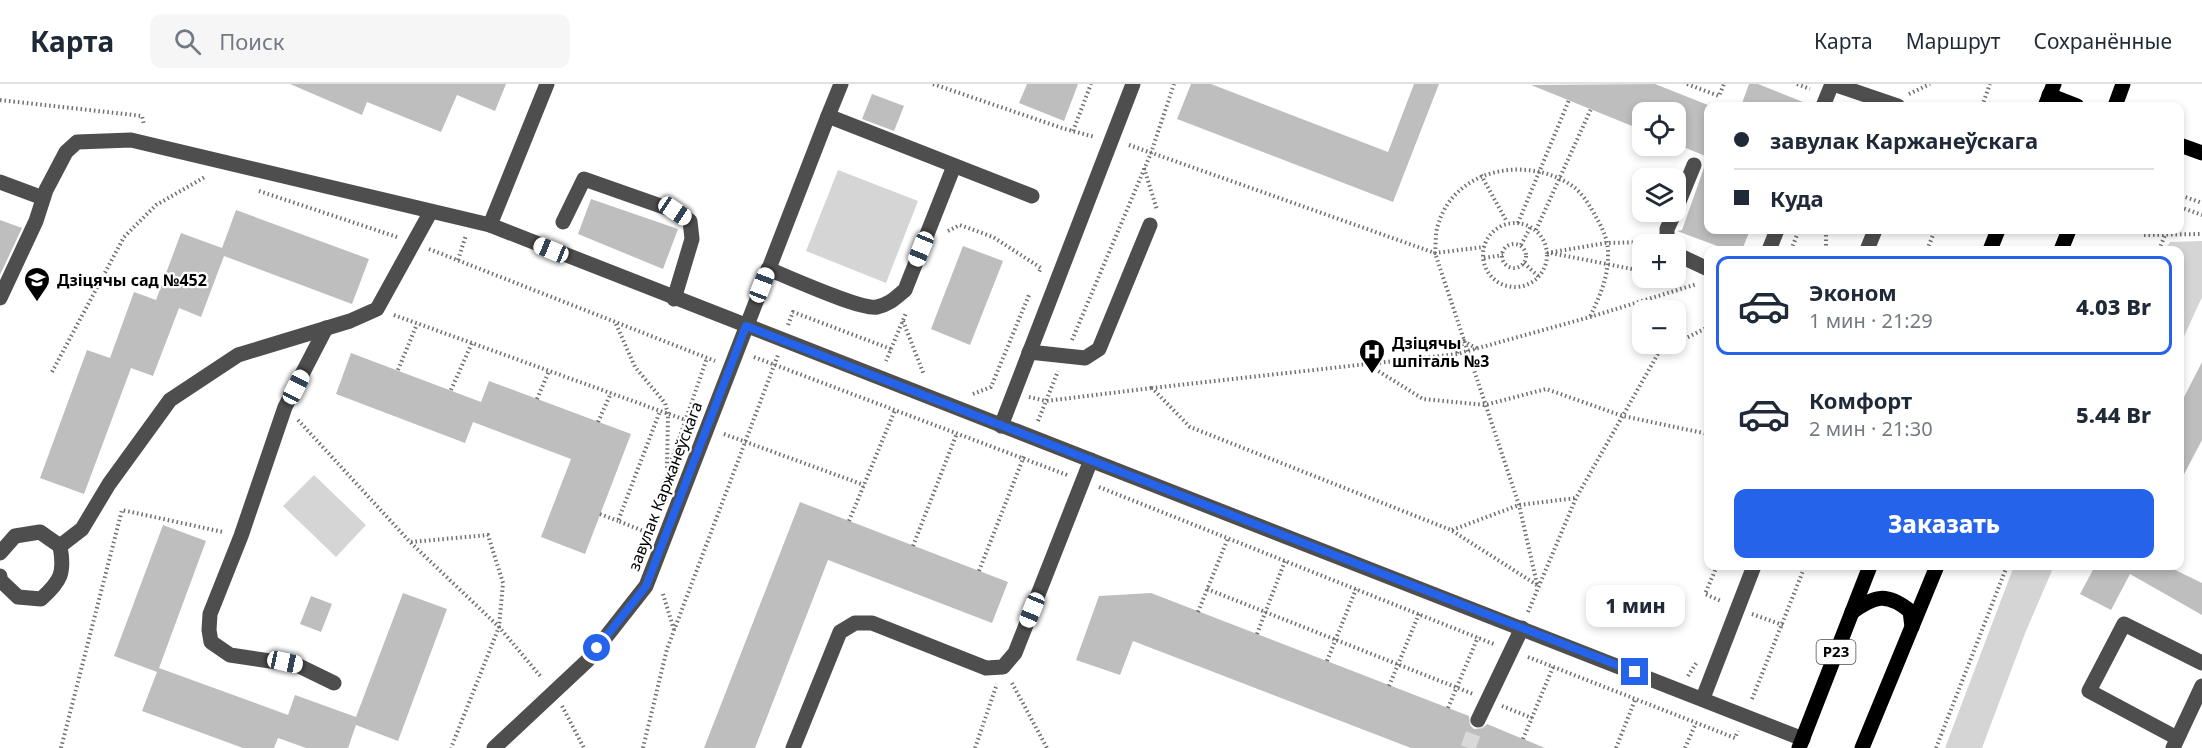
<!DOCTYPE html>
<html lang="ru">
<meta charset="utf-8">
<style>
:root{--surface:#fff;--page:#f6f6f7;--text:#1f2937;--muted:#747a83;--line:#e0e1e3;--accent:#2563eb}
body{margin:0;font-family:"Noto Sans",sans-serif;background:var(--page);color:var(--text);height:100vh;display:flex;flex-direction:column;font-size:22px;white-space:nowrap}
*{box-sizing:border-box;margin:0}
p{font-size:20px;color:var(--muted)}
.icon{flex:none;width:33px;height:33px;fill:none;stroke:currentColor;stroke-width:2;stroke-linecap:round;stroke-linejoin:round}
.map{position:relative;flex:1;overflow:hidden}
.sheet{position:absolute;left:1704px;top:162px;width:480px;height:324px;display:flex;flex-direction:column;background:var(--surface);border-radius:12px;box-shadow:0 3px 9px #0003}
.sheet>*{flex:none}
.guide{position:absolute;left:1704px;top:18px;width:480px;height:132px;border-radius:12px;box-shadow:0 3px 9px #0003;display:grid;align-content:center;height:132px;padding:0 30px;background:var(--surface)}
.buttons{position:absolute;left:1632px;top:18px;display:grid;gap:12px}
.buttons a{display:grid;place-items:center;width:54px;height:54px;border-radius:12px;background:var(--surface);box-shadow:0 3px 9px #0003;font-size:30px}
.end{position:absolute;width:27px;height:27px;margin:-14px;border:8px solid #2563eb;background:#fff;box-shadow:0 0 0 3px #fff}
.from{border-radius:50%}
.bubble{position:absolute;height:42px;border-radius:12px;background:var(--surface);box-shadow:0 3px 9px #0003;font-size:20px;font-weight:800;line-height:42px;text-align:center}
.car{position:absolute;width:18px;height:36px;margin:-18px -9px;border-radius:8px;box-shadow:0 0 4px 2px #0007;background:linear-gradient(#fff 24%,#345 0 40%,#fff 0 76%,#345 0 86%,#fff 0)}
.guide b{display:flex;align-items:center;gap:21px;height:57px;font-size:22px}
.guide b+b{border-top:2px solid var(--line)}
.guide i{width:15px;height:15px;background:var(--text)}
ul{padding:10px 0 0;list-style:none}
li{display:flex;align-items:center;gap:18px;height:99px;margin:0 12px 9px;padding:0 18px;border:3px solid transparent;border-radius:12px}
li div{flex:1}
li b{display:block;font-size:22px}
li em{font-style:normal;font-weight:800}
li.selected{border-color:var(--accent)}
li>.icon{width:54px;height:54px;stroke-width:1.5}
.button{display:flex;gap:12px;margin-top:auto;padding:12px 30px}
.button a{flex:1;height:69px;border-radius:12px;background:var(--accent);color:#fff;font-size:24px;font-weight:800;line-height:69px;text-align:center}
header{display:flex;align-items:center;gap:36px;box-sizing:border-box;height:84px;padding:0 30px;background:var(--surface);border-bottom:2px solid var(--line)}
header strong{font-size:28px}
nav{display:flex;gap:33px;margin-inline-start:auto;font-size:21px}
.search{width:420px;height:54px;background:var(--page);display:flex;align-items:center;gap:15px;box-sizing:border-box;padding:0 21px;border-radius:12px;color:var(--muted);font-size:22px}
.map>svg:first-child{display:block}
.green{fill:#d5d5d5}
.building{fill:#bebebe}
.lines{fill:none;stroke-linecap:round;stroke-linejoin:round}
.minor-tunnel{stroke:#d9d9d9;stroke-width:15;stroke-dasharray:15 8;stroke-linecap:butt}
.path{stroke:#707070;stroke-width:4;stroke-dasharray:1.5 3;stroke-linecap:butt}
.minor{stroke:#4e4e4e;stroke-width:15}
.major{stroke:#000;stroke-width:15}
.route{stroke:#2563eb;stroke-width:8}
.labels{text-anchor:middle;stroke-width:4.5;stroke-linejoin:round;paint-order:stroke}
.shield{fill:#fff;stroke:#4c4c4c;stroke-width:1.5}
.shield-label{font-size:15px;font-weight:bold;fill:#000}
.poi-label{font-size:16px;font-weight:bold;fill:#000;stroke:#fff;text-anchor:start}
.street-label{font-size:16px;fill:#000;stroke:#fff}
</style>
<header>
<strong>Карта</strong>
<div class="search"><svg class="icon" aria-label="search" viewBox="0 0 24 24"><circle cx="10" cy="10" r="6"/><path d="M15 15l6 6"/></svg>Поиск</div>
<nav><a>Карта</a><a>Маршрут</a><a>Сохранённые</a></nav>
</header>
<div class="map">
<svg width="2202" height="664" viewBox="0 0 2202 664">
<rect width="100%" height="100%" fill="#fff"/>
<g class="green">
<path d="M838,86L918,117L886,199L806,167Z"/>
<path d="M2202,157V213L2180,261V166H2165L2170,158Z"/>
<path d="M314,391L366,441L336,473L283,422Z"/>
<path d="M2014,482H2054L2026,547L1982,664H1945Z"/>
</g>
<g class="building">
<path d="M290,0H506L495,27L457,11L441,48L367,18L362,31Z"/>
<path d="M1027,0H1078L1064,37L1019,19Z"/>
<path d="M1191,0H1211L1388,68L1414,0H1439L1393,118L1177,35Z"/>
<path d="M1655,0L1708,21V73L1676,60V28H1642V46L1531,1Z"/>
<path d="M1749,0H1758L1813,22H1741Z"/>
<path d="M872,10L904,22L894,47L862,35Z"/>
<path d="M1706,78H1708V146H1750L1742,166H1728L1677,147L1682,146Z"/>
<path d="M591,115L678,145L663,185L578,150Z"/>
<path d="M236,126L369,175L352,220L224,172L201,233L179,224L153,292L131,284L84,410L40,394L87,266L110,274L134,208L156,216L181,149L222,164Z"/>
<path d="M0,136L22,144L0,191Z"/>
<path d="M963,162L1003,177L970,261L931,245Z"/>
<path d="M351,269L481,318L489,297L631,350L585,470L541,453L571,375L473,338L465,359L336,310Z"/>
<path d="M2202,278V356L2180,398V321Z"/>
<path d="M800,418L1008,498L992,539L828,476L755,664H704Z"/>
<path d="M163,441L206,457L159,584L288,631L295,611L356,633L403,509L447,525L398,657L356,641L348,664H306L278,654L274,664H243L142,627L157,588L114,572Z"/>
<path d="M2095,482H2167L2202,499V531L2130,490L2111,526L2080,510Z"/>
<path d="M1151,509L1469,632L1470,641L1474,645L1483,644L1487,640L1545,664H1411L1133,557L1120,591L1076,576L1099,512Z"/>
<path d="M311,512L332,520L321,548L300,540Z"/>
</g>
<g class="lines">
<path class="minor-tunnel" d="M1468,664L1478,636"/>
<g class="path">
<path d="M933,0L1065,45L1095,53"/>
<path d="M1687,0L1719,12L1724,0"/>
<path d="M1797,0L1810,5"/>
<path d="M1909,10L1930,0"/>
<path d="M0,16L142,32L144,41"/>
<path d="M1982,22L1990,0"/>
<path d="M1073,47L1091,0"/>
<path d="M1129,61L1435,169L1484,163"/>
<path d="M1144,84L1157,126"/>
<path d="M1481,91L1507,138"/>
<path d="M259,107L397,153"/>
<path d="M2180,114V111L2202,119"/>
<path d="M2180,123L2202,131"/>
<circle cx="1515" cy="171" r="32"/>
<path d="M1518,139L1569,16"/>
<path d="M1536,146L1591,25"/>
<path d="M948,147L960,141L993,153L1041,184L1039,188"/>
<path d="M2144,151L2202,150"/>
<circle cx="1514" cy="172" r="12"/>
<path d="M1521,161L1531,142"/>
<path d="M429,165L715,277"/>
<path d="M1791,166L1799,146"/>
<path d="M1826,166V146"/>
<path d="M1927,166L1935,146"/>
<path d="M2159,166L2167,146"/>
<path d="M1547,169L1606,159L1650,158"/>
<path d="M1551,169L1642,187"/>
<path d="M1484,174L1503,171"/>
<path d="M458,176L466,151"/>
<path d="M1524,179L1540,194"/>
<path d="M394,231L691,338"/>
<path d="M903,237L924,291"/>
<path d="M616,240L635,283L665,319L668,330L667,385"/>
<path d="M788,241L793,228L891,265L886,277"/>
<path d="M1072,256L1151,69L1174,0"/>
<path d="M891,265L906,229"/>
<path d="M1457,269L1464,257L1479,266"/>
<path d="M754,273L1067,391"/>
<path d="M1367,280L1423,315L1485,321L1546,305L1623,332L1708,350"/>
<path d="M398,286L417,240"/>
<path d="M52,288L124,153L156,121L205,93"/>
<path d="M451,306L472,259"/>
<path d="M973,310L991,303L1029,211"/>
<path d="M1029,313L1046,317L1058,287"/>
<path d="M537,315L549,287"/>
<path d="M298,336L410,458L499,543L542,594"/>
<path d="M1038,337L1046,317L1152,304"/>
<path d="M598,338L611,309"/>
<path d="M724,350L864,401"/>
<path d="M663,401L707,274"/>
<path d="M1099,403L1496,561"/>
<path d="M600,430L618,437"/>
<path d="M849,437L895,326"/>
<path d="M1452,446L1519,421L1576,414"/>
<path d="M646,448L618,437L660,327"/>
<path d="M411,458L488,451L503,499L499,543L451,664"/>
<path d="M913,462L957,349"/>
<path d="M1717,482L1705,510L1721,517"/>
<path d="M979,487L1024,372"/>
<path d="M1537,500L1519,421L1435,169C1436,160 1435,149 1438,141C1454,85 1525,71 1571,101C1582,108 1590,122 1596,133C1603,145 1609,158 1608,172C1608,195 1599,213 1590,233"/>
<path d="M1537,501L1451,446L1190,343L1152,304L1457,270L1590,233L1697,200"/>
<path d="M1207,505L1473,610"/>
<path d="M663,510L674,546"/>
<path d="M1198,528L1228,454"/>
<path d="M1528,528L1576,414L1659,268L1708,243"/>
<path d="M1752,530L1783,541"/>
<path d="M1257,550L1285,477"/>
<path d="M1528,573L1735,654L1738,647"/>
<path d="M1327,577L1356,505"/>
<path d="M1688,592L1697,578"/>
<path d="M1012,599L1047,664"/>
<path d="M1389,602L1419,530"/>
<path d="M1752,615L1805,482"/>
<path d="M562,622L584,664"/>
<path d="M1502,622L1532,634"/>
<path d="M1448,624L1478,553"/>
<path d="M1523,655L1553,583"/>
<path d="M61,664L122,426L223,448"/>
<path d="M643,664L667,565L778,271"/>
<path d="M975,664L997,600"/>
<path d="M1616,664L1635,616"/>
<path d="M1685,664L1696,639"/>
<path d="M1936,664L2007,482"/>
</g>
<g class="minor">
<path d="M1833,0L1898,22"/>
<path d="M1823,22L1832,0"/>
<path d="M828,32L841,0"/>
<path d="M0,98L43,114"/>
<path d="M1676,125L1694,81"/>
<path d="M563,138L584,95L675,127L690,137L692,155L674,215"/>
<path d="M490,141L547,0"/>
<path d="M1667,160V145L1675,128"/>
<path d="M1769,166L1777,146"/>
<path d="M1867,166L1875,146"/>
<path d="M1676,170L1708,185"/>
<path d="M768,185C789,193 860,226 877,223C889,221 896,213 905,206L954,82"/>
<path d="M0,214L36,137L46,106L66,68L77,58L131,56L490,141L1803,655"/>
<path d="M326,244L285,323L241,452L210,530L209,546L211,558L230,571L297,581L334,599"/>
<path d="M1029,268L1085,274L1099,265L1150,141"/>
<path d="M1001,342L1133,0"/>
<path d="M60,462L82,445L109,400L170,316L238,271L350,237L377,225L430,129"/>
<path d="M0,469L15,452L40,448L60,462C65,489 61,497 41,515L18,513L0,496V492"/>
<path d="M1703,614L1754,482"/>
<path d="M1478,636L1522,544"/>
<path d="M2177,654L2089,607L2124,540L2202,579"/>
<path d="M494,664L587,577L646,502L828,32L1032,112"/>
<path d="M793,664L840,548L855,539H872L986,584L1003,583L1015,569L1091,376"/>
<path d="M2173,664L2202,602"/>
</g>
<g class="major">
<path d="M2049,11L2077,22"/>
<path d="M2045,22L2054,0"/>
<path d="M2115,22L2123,0"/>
<path d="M2180,61L2202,69"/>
<path d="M1990,166L1998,146"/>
<path d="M2061,166L2069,146"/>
<path d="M1852,528C1875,512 1886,508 1910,527L1912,543"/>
<path d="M1799,664L1870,482"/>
<path d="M1862,664L1937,482"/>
</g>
</g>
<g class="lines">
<path class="route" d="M597,564L646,502L746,242L1635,588"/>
</g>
<defs>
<symbol id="school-pin" viewBox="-11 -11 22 30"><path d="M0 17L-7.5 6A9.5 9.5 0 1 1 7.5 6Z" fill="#000" stroke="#fff"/><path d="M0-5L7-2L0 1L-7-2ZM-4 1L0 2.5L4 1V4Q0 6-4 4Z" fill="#fff"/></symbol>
<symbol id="hospital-pin" viewBox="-11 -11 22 30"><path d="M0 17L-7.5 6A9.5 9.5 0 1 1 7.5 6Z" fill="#000" stroke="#fff"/><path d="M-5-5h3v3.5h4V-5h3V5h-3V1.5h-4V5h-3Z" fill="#fff"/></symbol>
</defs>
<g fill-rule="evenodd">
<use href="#school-pin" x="22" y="181" width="30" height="40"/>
<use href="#hospital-pin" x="1357" y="253" width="30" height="40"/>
</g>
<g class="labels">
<rect class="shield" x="1816.5" y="556" width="39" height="24" rx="4.5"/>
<g class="shield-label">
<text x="1836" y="573">Р23</text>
</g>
<g class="poi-label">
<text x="57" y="202">Дзіцячы сад №452</text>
<text x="1392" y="265">Дзіцячы<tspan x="1392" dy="18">шпіталь №3</tspan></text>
</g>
<g class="street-label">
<text transform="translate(665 402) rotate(-69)" y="6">завулак Каржанеўскага</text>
</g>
</g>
</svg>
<div class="buttons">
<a><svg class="icon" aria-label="locate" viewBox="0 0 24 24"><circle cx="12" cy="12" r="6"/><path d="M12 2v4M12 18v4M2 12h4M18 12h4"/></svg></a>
<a><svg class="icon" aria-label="layers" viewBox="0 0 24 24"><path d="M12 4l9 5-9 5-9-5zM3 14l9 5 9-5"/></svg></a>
<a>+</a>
<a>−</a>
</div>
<i class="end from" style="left:597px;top:564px"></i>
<i class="end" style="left:1635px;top:588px"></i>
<div class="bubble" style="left:1586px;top:501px;width:99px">1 мин</div>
<i class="car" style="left:675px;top:127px;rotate:124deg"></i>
<i class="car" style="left:921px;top:165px;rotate:202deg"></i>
<i class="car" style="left:551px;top:166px;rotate:292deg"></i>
<i class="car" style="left:762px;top:201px;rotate:21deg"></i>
<i class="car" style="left:296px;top:303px;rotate:27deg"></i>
<i class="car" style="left:1032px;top:526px;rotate:202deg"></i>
<i class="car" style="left:285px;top:578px;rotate:102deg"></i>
<div class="guide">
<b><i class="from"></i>завулак Каржанеўскага</b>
<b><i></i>Куда</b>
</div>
<section class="sheet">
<ul>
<li class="selected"><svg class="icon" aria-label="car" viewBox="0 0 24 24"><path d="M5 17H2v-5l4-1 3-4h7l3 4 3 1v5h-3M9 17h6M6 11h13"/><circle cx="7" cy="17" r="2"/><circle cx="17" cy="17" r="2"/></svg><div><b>Эконом</b><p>1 мин · 21:29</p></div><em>4.03 Br</em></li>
<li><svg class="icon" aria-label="car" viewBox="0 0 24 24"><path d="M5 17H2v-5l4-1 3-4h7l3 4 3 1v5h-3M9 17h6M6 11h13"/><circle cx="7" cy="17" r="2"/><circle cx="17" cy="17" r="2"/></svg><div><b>Комфорт</b><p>2 мин · 21:30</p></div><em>5.44 Br</em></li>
</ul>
<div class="button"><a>Заказать</a></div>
</section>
</div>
